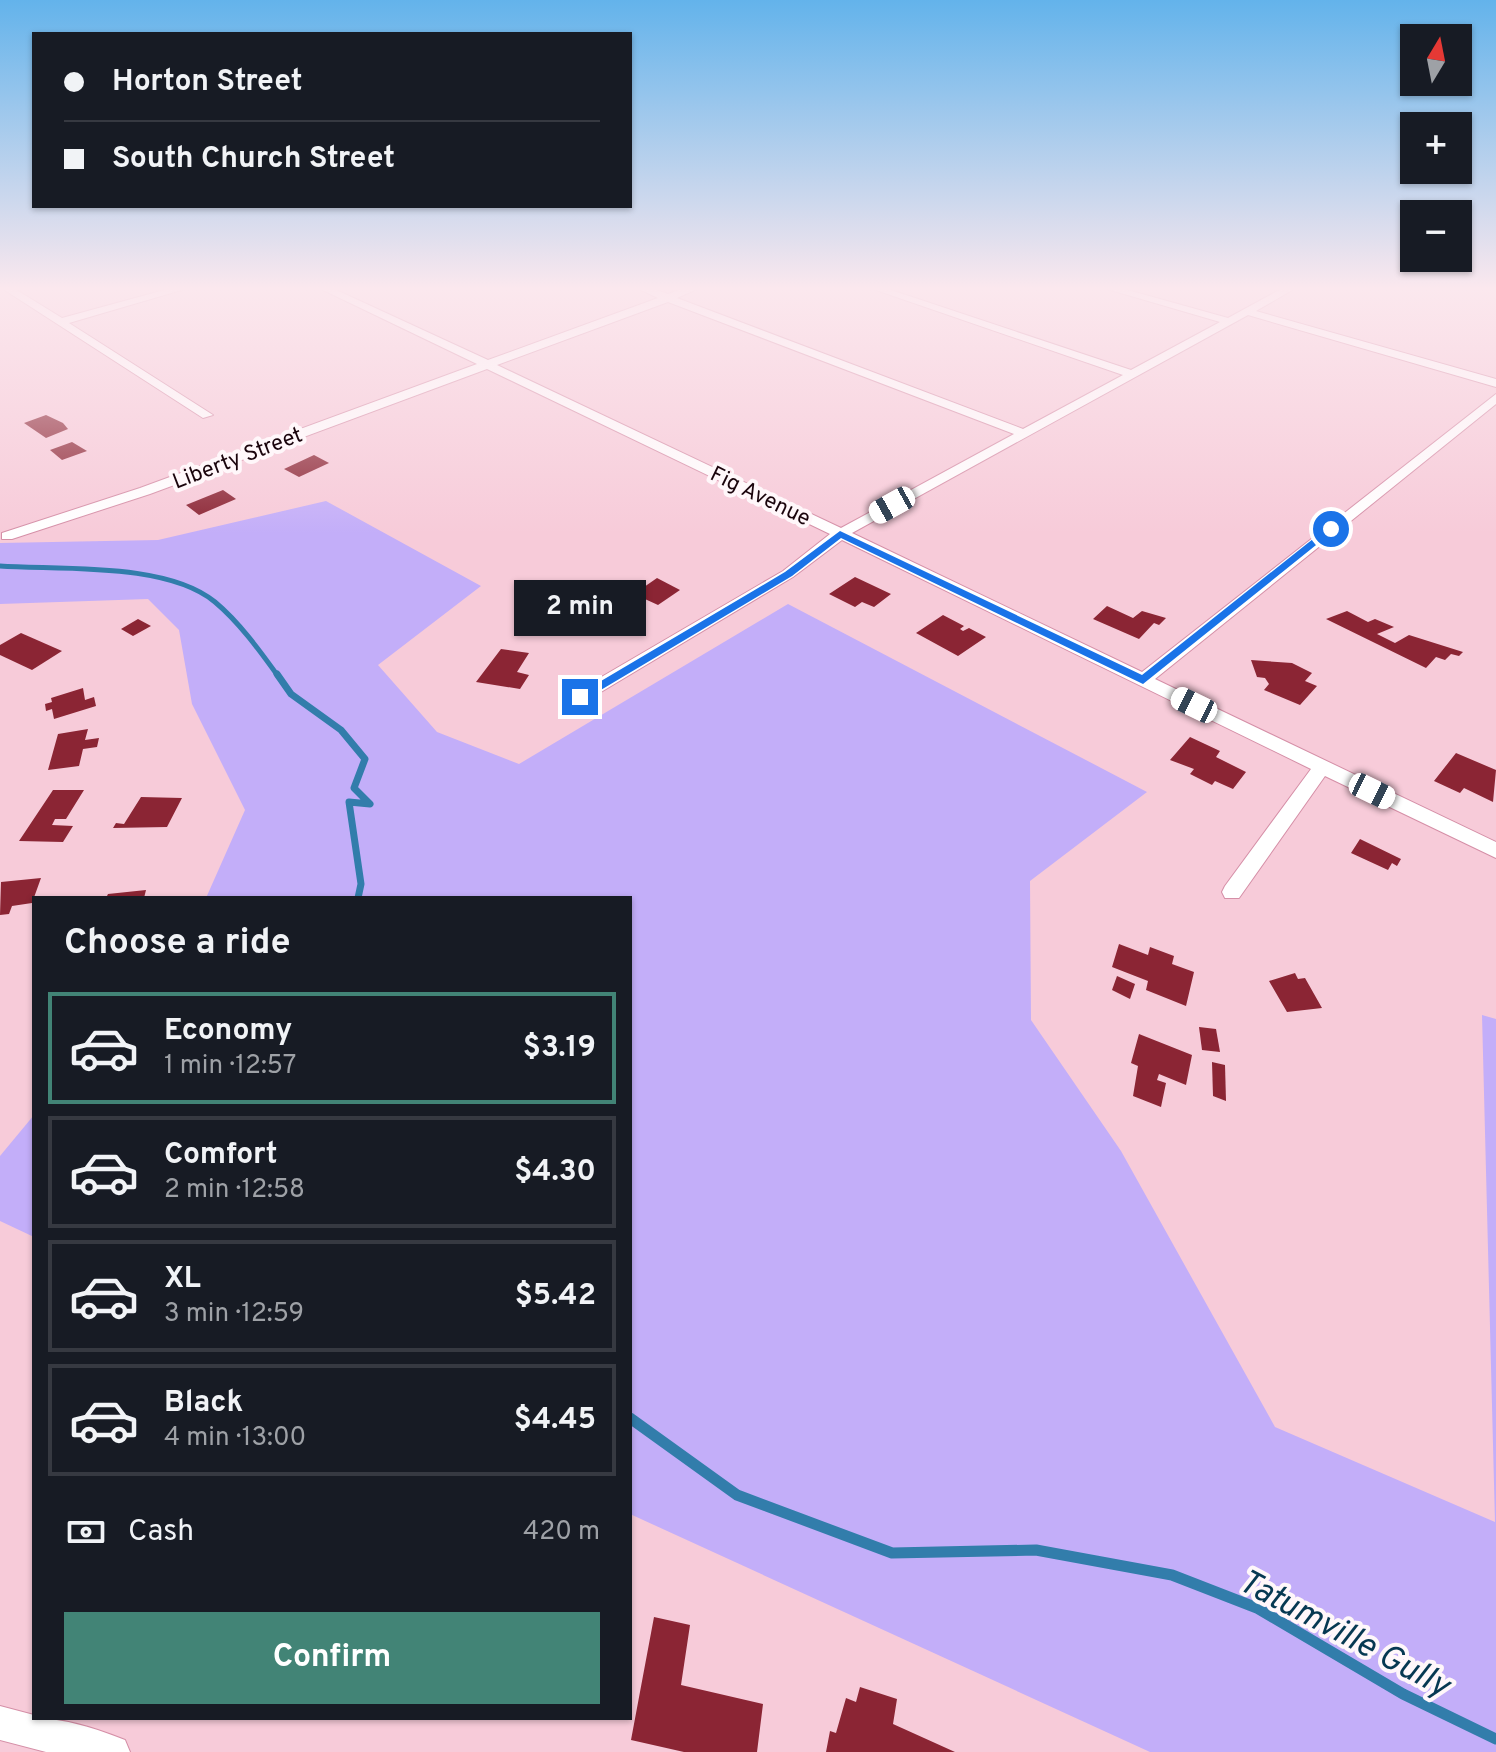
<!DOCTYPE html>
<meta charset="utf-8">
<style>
:root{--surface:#171b24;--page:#242831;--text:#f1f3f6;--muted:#9ea1a6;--line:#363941;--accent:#428476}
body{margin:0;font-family:Overpass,sans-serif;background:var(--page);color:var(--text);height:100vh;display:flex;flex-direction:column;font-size:30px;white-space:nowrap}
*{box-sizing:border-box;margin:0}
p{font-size:26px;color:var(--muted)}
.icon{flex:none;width:44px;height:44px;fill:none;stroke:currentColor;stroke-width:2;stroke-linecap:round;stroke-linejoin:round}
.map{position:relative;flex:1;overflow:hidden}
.details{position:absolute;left:32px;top:896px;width:600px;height:824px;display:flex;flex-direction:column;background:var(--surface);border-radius:0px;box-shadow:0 2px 6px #0004}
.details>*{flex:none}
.top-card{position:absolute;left:32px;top:32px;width:600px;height:176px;border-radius:0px;box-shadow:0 2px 6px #0004;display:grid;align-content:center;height:176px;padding:0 32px;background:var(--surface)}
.needle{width:52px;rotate:10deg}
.controls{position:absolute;left:1400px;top:24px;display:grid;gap:16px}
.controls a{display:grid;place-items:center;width:72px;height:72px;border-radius:0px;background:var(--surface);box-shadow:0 2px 6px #0004;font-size:40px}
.end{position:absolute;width:36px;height:36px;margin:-18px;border:10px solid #1a73e8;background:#fff;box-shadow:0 0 0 4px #fff}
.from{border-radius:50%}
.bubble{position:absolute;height:56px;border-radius:0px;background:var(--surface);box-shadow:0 2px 6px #0004;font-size:26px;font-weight:700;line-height:56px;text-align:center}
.car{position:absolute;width:24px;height:48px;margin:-24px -12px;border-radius:10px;box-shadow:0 0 6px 2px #0007;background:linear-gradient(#fff 24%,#345 0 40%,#fff 0 76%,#345 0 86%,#fff 0)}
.top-card b{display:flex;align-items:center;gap:28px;height:76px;font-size:30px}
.top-card b+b{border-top:2px solid var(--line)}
.top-card i{width:20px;height:20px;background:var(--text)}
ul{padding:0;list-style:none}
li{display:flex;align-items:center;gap:24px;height:112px;margin:0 16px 12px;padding:0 16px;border:4px solid var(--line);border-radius:0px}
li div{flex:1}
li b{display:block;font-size:30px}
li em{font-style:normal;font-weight:700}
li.selected{border-color:var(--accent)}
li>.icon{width:72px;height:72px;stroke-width:1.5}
h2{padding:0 32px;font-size:36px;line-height:96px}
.pay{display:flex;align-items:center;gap:20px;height:88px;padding:0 32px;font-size:30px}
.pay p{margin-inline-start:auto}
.cta{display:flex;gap:16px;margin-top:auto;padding:16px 32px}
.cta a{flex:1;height:92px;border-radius:0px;background:var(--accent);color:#fff;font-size:32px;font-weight:700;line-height:92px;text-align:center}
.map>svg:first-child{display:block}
.green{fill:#c3aef9}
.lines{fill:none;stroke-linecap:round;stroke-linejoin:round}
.stream-far2{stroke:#327dab;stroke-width:5}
.stream-far1{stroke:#327dab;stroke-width:7}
.stream{stroke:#327dab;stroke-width:11}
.building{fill:#8b2534}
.street-casing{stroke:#d58fa7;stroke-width:2}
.street{fill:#fff;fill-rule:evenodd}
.route{fill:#1a73e8}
.labels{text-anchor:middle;stroke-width:8;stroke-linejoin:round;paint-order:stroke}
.far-street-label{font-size:22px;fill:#1a040c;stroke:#fff7fa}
.near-water-label{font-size:34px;font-style:italic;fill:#063852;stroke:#fff7fa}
</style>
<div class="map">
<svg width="1496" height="1752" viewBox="0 0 1496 1752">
<rect width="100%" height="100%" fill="#f7cbd9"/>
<g class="green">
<path d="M326,501L481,586L378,665L437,732L519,764L788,604L1147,792L1030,881L1031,1020L1121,1151L1275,1427L1495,1522L1482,1015L1496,1019V1752H1150L630,1514V898H206L245,810L192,704L179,630L148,599L0,604V543L158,540Z"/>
<path d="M34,1115V1237L0,1221V1156Z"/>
</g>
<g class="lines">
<path class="stream-far2" d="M0,566C60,570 167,562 215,602C239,622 260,651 278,676"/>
<path class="stream-far1" d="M277,674L291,694L341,730L365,759L354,788L370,804L349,802L361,884L358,898"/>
<path class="stream" d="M630,1418L737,1495L892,1553L1036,1550L1172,1575L1257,1608L1403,1694L1496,1739"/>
</g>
<g class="building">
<path d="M46,415L63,423L68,429L46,438L24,423Z"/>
<path d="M72,442L87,451L62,460L50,450Z"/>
<path d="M314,455L329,463L299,477L284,469Z"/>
<path d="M223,490L236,499L199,515L186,505Z"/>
<path d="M855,577L891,594L874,607L862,602L855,607L829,594Z"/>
<path d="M657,578L680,590L658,605L634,594Z"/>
<path d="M1107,606L1133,618L1142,611L1166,618L1159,625L1154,623L1139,639L1093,619Z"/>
<path d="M1347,611L1368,622L1375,619L1394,627L1377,634L1395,643L1409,635L1463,652L1459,656L1451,654L1445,660L1436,657L1426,668L1326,619Z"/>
<path d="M943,615L964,626L960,629L963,631L969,628L986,637L958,656L916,633Z"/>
<path d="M138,619L151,626L133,636L121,629Z"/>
<path d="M21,633L62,651L32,670L0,655V645Z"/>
<path d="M501,649L529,653L517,672L529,675L520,689L476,682Z"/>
<path d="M1251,660L1292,663L1312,673L1305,681L1317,686L1300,705L1264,690L1269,684L1265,678L1257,677Z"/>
<path d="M83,688L85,700L94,697L96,706L54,719L52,709L46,711L45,704L52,702L51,698Z"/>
<path d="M88,729L85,740L99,738L97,747L83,749L79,766L48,770L58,734Z"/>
<path d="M1190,737L1220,751L1216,757L1246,772L1233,789L1215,781L1212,785L1190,774L1194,769L1170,760Z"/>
<path d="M1456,753L1496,770L1493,802L1464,788L1460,793L1434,781Z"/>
<path d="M53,790H84L66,819H55L52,825L73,826L63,842L19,841Z"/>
<path d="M141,797L182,798L167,827L113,828L116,823L124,824Z"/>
<path d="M1360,839L1401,859L1397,866L1392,863L1388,870L1351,853Z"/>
<path d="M41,878L32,903L12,906L9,914L0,915L1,882Z"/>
<path d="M146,890L144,898H106L108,894Z"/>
<path d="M1119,944L1148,955L1150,947L1174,956L1172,964L1194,972L1186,1006L1146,990L1148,981L1112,967Z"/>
<path d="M1295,973L1298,979L1305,978L1322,1008L1287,1012L1269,981Z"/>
<path d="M1117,976L1135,984L1130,999L1112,990Z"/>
<path d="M1199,1027L1216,1029L1220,1052L1202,1050Z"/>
<path d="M1139,1034L1192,1055L1186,1085L1159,1074L1157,1080L1166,1083L1161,1107L1133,1096L1138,1066L1131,1063Z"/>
<path d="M1212,1062L1225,1065L1226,1101L1213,1096Z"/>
<path d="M654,1617L690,1625L681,1685L763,1704L757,1752H684L631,1740Z"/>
<path d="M860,1687L897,1699L893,1724L955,1752H826L830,1731L836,1733L846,1698L856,1702Z"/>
</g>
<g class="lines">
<defs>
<g id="street">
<path d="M3,289H15L62,318L168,289H185L69,323L213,415L203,418Z"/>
<path d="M321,289H334L488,360L658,298L639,289H654L668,294L682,289H697L677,298L1023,429L1123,375L873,289H888L1131,370L1220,322L1107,289H1124L1228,318L1281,289H1294L1256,311L1496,379V387L1248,315L852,533L1142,672L1496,394V404L1155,679L1496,842V858L1325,776L1239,898H1225L1222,892L1225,886L1311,769L842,540L793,577L586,701H574V693L783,571L830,534L487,369L150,494L12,539H2V533L140,488L477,364ZM668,302L1014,434L841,528L497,365Z"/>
<path d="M0,1706L34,1715V1718C63,1718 98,1729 125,1740L130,1752H46L0,1740Z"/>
</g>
</defs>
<use href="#street" class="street-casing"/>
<use href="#street" class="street"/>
</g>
<linearGradient id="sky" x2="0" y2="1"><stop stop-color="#63b3eb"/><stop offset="0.54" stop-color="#fbe8ee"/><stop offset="1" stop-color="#fbe8ee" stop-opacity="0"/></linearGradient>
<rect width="1496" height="534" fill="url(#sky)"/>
<path class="route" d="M1328,527L1336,529L1143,684L841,538L792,576L584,700L574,697L785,572L840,531L1142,675Z"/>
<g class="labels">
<g class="far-street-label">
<text transform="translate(237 457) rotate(-21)" y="8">Liberty Street</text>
<text transform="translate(761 495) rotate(26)" y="8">Fig Avenue</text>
</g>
<g class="near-water-label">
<text transform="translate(1345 1632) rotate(28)" y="12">Tatumville Gully</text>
</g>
</g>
</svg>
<div class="controls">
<a><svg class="needle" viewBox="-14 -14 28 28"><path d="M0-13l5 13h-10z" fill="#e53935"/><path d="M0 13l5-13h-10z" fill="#9ea1a6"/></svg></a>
<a>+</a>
<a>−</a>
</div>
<i class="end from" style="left:1331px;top:529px"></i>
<i class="end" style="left:580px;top:697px"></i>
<div class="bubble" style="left:514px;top:580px;width:132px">2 min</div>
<i class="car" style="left:892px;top:505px;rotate:241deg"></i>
<i class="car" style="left:1194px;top:705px;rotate:296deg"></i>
<i class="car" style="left:1372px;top:791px;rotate:116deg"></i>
<div class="top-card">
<b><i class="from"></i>Horton Street</b>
<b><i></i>South Church Street</b>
</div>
<section class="details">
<h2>Choose a ride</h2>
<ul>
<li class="selected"><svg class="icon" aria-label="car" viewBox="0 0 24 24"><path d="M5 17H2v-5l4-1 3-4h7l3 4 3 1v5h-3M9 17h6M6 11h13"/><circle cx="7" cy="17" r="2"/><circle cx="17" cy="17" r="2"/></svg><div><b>Economy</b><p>1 min · 12:57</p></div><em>$3.19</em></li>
<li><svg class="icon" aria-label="car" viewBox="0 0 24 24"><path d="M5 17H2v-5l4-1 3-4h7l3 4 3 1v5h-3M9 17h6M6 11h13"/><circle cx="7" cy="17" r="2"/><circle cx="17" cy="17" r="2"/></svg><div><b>Comfort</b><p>2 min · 12:58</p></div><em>$4.30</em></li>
<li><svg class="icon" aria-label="car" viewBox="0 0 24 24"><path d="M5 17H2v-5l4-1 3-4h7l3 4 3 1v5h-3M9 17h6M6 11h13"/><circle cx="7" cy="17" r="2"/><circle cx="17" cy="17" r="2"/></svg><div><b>XL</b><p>3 min · 12:59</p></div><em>$5.42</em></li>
<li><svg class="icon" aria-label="car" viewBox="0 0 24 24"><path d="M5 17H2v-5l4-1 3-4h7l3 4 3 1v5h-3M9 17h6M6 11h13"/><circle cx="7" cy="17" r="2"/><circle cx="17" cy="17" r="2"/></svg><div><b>Black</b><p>4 min · 13:00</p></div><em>$4.45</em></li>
</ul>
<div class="pay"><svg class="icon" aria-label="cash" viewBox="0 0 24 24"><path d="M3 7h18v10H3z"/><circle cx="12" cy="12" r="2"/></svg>Cash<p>420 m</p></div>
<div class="cta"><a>Confirm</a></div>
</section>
</div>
